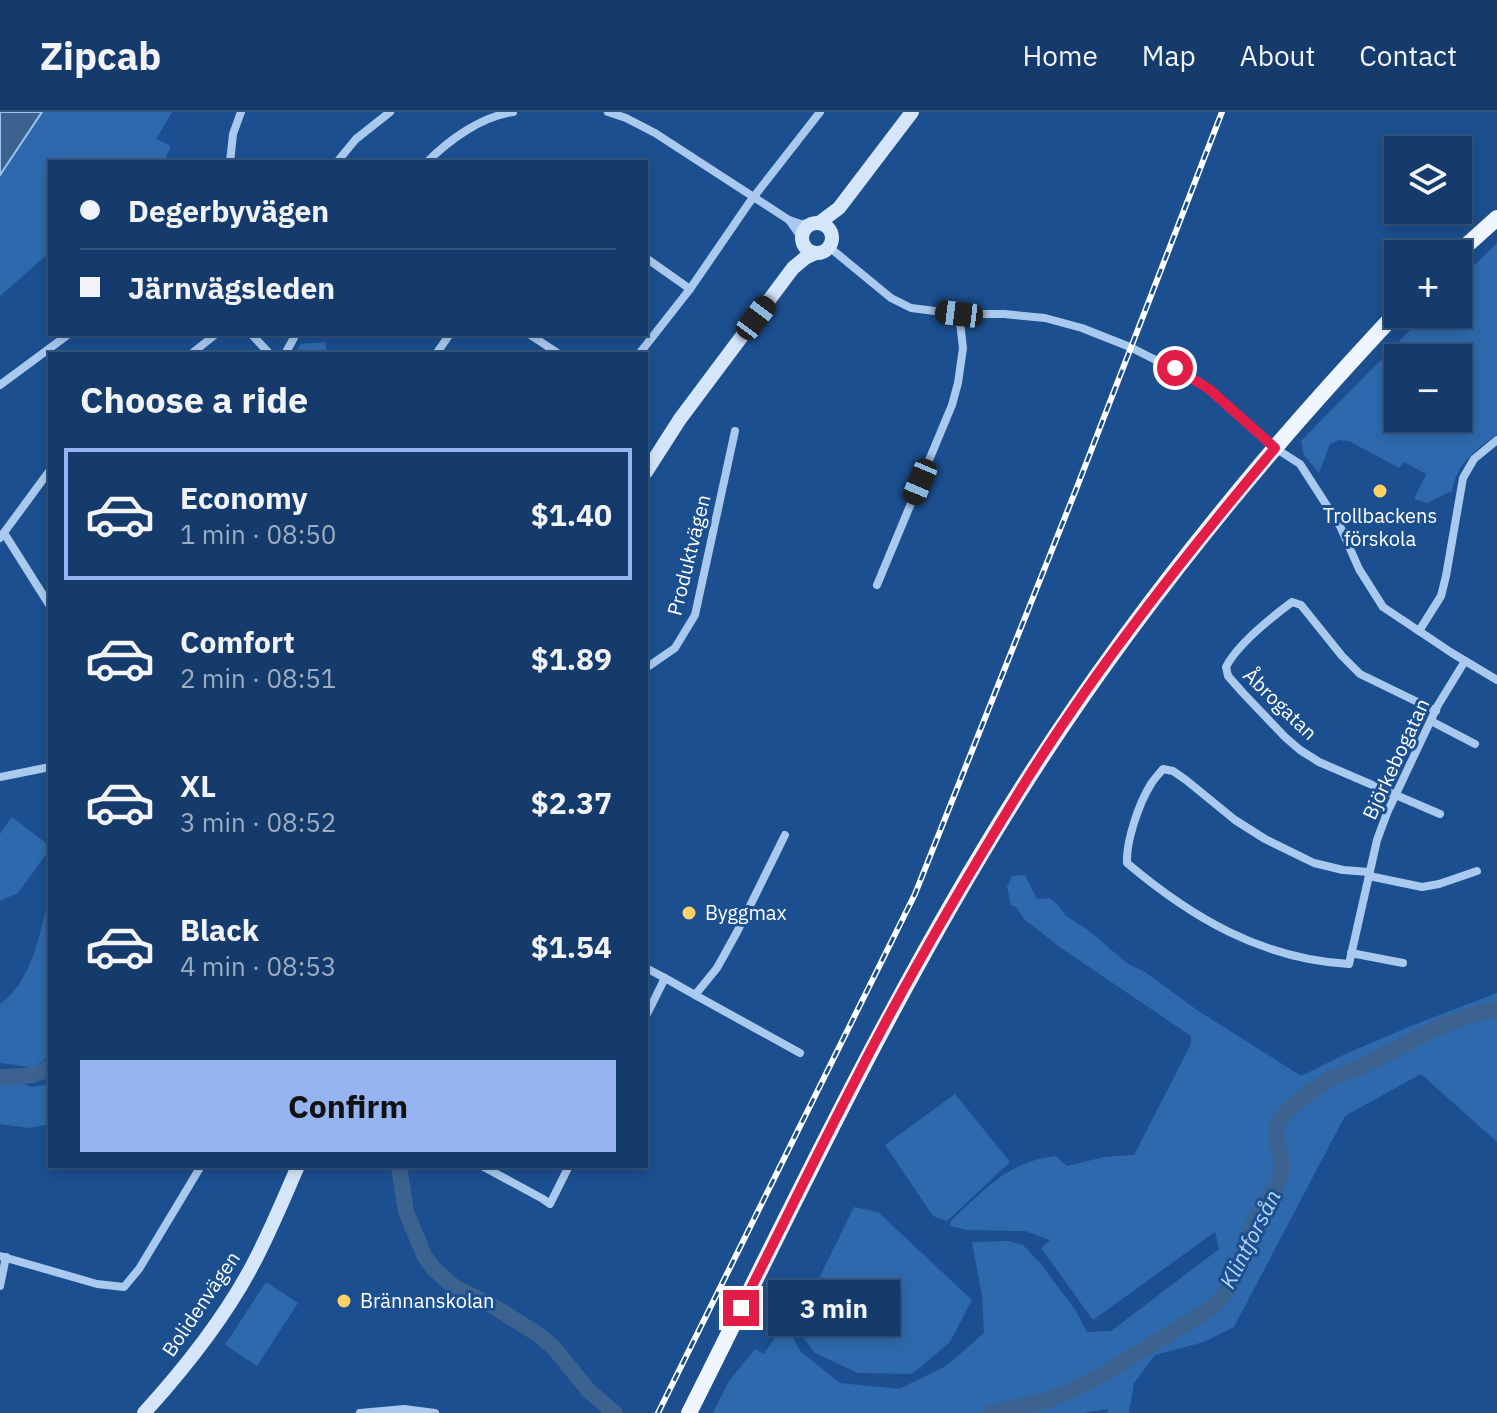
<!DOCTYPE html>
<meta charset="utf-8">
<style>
:root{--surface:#143b6b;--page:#1d4271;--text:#f1f3f6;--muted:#9dadc1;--line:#33557e;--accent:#95b2f1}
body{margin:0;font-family:"IBM Plex Sans",sans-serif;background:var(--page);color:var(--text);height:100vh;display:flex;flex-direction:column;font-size:30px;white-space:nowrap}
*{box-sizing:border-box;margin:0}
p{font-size:26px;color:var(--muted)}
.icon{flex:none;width:44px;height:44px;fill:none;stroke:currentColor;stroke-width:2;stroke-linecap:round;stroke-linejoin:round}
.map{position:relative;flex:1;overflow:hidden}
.side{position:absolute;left:48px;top:240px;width:600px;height:816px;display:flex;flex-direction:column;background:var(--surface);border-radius:0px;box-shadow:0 4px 12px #0003,0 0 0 2px var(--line)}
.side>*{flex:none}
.hud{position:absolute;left:48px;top:48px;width:600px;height:176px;border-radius:0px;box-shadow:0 4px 12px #0003,0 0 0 2px var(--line);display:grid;align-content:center;height:176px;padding:0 32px;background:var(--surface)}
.controls{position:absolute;left:1384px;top:24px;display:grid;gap:16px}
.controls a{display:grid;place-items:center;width:88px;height:88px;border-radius:0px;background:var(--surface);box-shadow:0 4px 12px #0003,0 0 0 2px var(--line);font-size:40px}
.end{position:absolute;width:36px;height:36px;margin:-18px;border:10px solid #e11d48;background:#fff;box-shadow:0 0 0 4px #fff}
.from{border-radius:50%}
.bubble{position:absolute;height:56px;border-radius:0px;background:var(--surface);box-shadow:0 4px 12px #0003,0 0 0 2px var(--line);font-size:26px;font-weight:700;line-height:56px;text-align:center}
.car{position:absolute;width:24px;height:48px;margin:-24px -12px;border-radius:10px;box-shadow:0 0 6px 2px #0007;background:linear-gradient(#222 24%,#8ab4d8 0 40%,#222 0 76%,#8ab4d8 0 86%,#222 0)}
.hud b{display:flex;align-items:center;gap:28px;height:76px;font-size:30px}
.hud b+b{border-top:2px solid var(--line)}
.hud i{width:20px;height:20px;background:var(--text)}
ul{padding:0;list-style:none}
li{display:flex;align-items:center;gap:24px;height:132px;margin:0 16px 12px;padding:0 16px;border:4px solid transparent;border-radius:0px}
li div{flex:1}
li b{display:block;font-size:30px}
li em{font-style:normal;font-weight:700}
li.selected{border-color:var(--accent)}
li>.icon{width:72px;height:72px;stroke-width:1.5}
h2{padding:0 32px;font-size:36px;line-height:96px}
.primary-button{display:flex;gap:16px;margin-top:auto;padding:16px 32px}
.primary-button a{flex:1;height:92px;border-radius:0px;background:var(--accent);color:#111;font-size:32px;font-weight:700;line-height:92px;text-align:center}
header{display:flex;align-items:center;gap:48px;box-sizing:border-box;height:112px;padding:0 40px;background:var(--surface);border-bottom:2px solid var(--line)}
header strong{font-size:38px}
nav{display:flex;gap:44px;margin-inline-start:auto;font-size:28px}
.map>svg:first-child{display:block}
.green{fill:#2e69ad;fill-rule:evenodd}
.water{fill:#3c6290;stroke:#9cc4f0;stroke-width:2}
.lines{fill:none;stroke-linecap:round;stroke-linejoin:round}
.river{stroke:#3c6290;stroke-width:16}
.minor{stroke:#a9c9ee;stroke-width:8}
.secondary{stroke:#d6e6fa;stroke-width:14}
.primary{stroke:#f0f6ff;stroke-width:16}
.rail-casing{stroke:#fff;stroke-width:6}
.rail{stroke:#1b4f8f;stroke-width:3;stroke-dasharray:9;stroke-linecap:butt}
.route{stroke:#e11d48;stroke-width:10}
.poi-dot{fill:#ffd166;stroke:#1b4f8f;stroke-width:3}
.labels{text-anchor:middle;stroke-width:6;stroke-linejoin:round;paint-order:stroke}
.poi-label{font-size:20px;fill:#fff;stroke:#1b4f8f;text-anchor:start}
.street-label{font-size:20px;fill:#fff;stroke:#1b4f8f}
.water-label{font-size:22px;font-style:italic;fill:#b5d3f5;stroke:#1b4f8f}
</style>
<header>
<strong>Zipcab</strong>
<nav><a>Home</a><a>Map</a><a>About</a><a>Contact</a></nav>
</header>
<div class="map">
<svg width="1497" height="1301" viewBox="0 0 1497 1301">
<rect width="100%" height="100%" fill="#1b4f8f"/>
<g class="green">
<path d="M42,0H172L156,27L171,34L164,50H50V140L0,184V63Z"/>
<path d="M1497,131V322C1474,340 1458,349 1452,379L1427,391L1414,387L1426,362L1404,350L1399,356L1349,329L1339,328L1330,332L1319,361L1304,343L1301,329L1426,202H1458V169ZM1398,246H1458V306H1398Z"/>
<path d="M325,230L327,242H295L301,232Z"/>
<path d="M12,705L50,734V737L18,781L0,789V722Z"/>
<path d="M1025,763L1037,787L1049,786L1057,792L1066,804L1088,818L1128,852L1145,860L1197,898L1301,964L1341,944L1408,915L1497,881V1030L1421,962L1345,1004L1234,1215L1204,1230L1155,1243L1134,1271L1129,1301H1107L1108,1297L1083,1301H713L729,1269L755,1237L764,1242L785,1210L800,1239L840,1271L899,1277L946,1254L984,1221L982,1184L972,1130L1008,1129L1023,1133L1040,1151L1076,1199L1087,1220L1111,1219L1219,1137L1215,1120L1093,1208L1041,1136L1050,1128L1025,1119L967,1118L950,1114L951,1109C984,1078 1008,1049 1056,1044L1067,1054L1104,1045L1134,1043L1190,934L1191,924L1061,836L1024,807L1016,795L1011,793L1007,775L1012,764Z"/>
<path d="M46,798L50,801V935L46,946L35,956L0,951V892C30,870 37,832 46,798Z"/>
<path d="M19,971L32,975L50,972V1012L29,1016L0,1012V973Z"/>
<path d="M955,982L1010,1050L947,1109L933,1104L885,1033Z"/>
<path d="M854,1095L878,1100L972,1188L950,1230L912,1262L858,1261L815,1241L795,1215Z"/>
<path d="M266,1170L298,1191L257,1254L225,1233Z"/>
</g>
<path class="water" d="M0,0H42L0,63Z"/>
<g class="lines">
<g class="river">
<path d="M0,965C17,964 36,966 50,955"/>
<path d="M399,1054L406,1100L425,1145L434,1157L454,1175L493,1194L539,1223L554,1236L589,1279L615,1301"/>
<path d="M991,1301L1049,1288L1068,1280L1097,1266L1202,1202C1207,1198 1213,1195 1217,1191C1238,1170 1243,1134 1255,1108C1262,1094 1276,1081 1280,1066C1286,1048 1272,1030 1278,1012C1285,996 1314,976 1328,968C1341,961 1355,958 1368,951C1408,932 1452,903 1497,898"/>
</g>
<g class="minor">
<path d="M608,0L626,6L655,21L789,108L801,125"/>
<path d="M230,50L233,22L241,0"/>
<path d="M337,50L356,27L390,0"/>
<path d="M427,50C450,27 481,5 513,0"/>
<path d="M789,108L801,112L814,111"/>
<path d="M829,135L891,186L911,196L959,202H1004L1045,206L1082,216L1130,235L1201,271L1275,336L1300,352L1340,414L1359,457L1383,495L1452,541L1497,568"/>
<path d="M646,146L690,177"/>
<path d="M251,222L270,242"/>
<path d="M529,222L559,242"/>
<path d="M191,242L216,222"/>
<path d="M285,242L296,222"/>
<path d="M436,242L450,222"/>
<path d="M639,242L690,177L749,91L820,0"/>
<path d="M0,273L69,222"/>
<path d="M4,421L50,494"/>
<path d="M0,426L50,358"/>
<path d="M877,473L952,293L958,271L963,236L959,202"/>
<path d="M1419,519L1441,484L1446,464L1463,366L1474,347L1497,328"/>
<path d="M646,556L675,536L695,503L735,319"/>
<path d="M1436,599L1360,562L1342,544L1301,493L1292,490C1272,505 1237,533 1226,555L1228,564L1243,581L1285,625L1300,638L1319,650L1440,702"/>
<path d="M1431,609L1475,632"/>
<path d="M0,665L50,655"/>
<path d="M1369,760L1343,758L1314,751L1265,727L1235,708L1186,668L1173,659L1163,657C1159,662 1154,667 1151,672C1139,691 1126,729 1127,751C1192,806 1262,847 1349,852L1377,728L1387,701L1438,593L1465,549"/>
<path d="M1369,764L1422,775L1439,772L1477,759"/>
<path d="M1351,841L1403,851"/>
<path d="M646,856L665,866L646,904"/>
<path d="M665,866L695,883L717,856L737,820L785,723"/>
<path d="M695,883L800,941"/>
<path d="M482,1054L543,1087L550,1092L569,1054"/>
<path d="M0,1144L97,1172L124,1175L139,1157L201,1054"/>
<path d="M0,1174L6,1145"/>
<path d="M360,1301L404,1297L435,1301"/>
</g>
<g class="secondary">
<circle cx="817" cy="126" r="15"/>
<path d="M819,111L839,96L912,0"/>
<path d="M646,360L680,307L793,156L805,146L816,141"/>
<path d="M144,1301C184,1257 223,1208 251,1156C269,1123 283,1088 298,1054"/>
</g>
<g class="primary">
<path d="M1457,142L1497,106"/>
<path d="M689,1301C794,1092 893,880 1018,682C1094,561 1181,446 1274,337C1314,290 1356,244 1398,199"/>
</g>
<defs>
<path id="rail" d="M658,1301L915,782L1077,375L1222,0"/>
</defs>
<use href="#rail" class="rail-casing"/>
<use href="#rail" class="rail"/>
</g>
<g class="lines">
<path class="route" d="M741,1196C779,1121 816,1044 855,969C904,872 959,778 1016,685C1091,562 1182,447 1275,336L1209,277L1175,256"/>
</g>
<g class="poi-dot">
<circle cx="1380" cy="379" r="8"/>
<circle cx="689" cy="801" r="8"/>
<circle cx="344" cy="1189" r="8"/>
</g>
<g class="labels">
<g class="poi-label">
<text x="1380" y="411" text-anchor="middle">Trollbackens<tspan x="1380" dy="23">förskola</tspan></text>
<text x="705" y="808">Byggmax</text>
<text x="360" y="1196">Brännanskolan</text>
</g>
<g class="street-label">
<text transform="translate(689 443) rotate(-76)" y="7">Produktvägen</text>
<text transform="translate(1280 592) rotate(44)" y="7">Åbrogatan</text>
<text transform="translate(1396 647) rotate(-65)" y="7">Björkebogatan</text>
<text transform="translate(201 1192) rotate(-56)" y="7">Bolidenvägen</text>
</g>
<g class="water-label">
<text transform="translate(1250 1127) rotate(-63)" y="8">Klintforsån</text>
</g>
</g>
</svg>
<div class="controls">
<a><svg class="icon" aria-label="layers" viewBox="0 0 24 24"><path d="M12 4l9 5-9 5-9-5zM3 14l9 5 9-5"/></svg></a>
<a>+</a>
<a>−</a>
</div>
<i class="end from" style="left:1175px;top:256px"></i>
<i class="end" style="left:741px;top:1196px"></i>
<div class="bubble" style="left:768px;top:1168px;width:132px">3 min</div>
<i class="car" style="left:959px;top:202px;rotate:277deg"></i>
<i class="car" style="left:756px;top:206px;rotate:37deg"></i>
<i class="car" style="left:920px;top:370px;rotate:203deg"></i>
<div class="hud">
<b><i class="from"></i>Degerbyvägen</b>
<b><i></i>Järnvägsleden</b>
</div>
<section class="side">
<h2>Choose a ride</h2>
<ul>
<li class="selected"><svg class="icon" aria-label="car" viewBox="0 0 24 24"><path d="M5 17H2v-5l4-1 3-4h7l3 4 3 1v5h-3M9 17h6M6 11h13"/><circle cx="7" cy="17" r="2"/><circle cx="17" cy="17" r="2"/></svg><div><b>Economy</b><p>1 min · 08:50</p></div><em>$1.40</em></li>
<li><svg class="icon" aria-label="car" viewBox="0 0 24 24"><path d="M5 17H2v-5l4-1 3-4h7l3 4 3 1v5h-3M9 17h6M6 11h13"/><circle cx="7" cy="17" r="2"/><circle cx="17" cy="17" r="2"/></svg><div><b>Comfort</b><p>2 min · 08:51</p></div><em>$1.89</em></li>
<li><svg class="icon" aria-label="car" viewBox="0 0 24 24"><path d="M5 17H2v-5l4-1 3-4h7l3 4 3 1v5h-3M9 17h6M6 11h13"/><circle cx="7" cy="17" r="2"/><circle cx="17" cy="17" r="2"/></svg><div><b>XL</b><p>3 min · 08:52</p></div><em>$2.37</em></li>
<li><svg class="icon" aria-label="car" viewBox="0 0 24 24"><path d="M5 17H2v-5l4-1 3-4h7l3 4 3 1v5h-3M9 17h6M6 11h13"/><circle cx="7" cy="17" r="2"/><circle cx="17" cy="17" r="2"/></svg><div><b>Black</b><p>4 min · 08:53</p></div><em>$1.54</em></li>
</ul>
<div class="primary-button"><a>Confirm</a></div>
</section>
</div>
